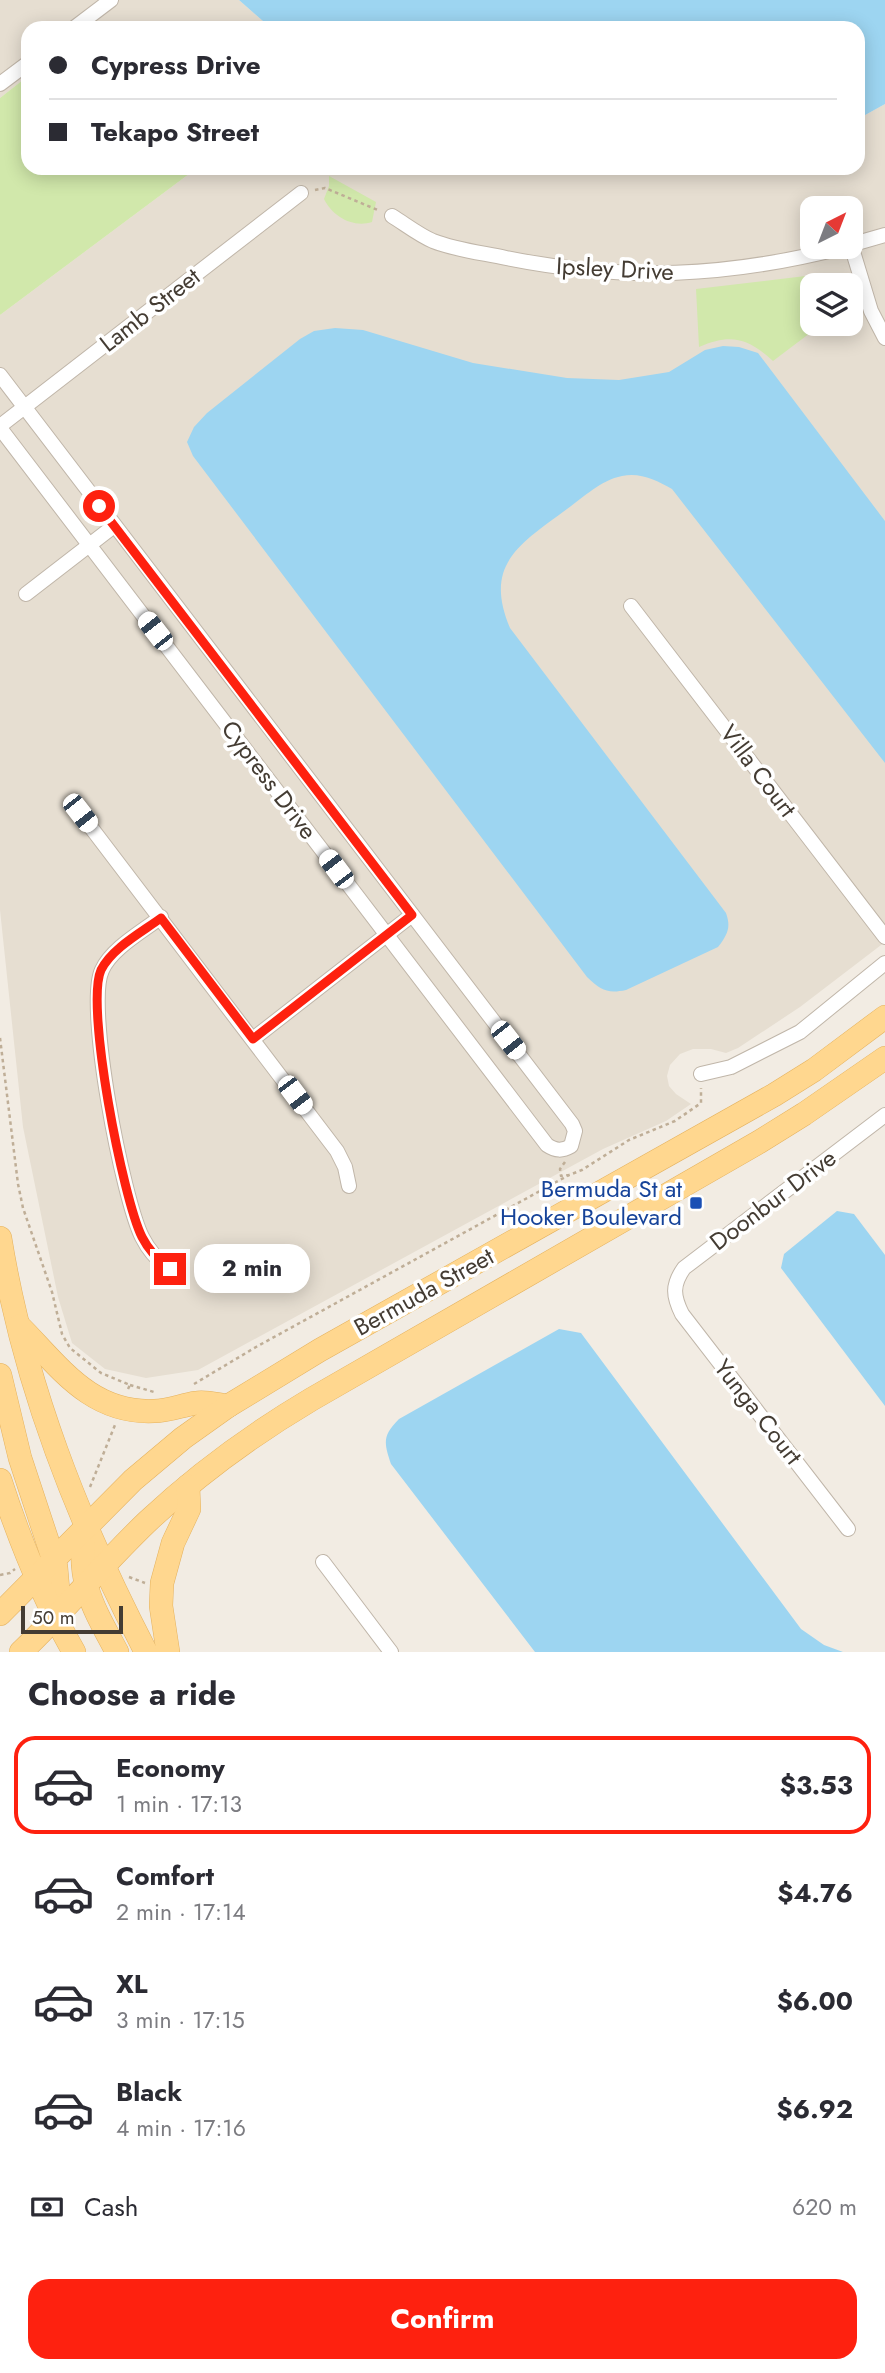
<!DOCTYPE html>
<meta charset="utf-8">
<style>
:root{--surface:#fff;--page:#f7f7f7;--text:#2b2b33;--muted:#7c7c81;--line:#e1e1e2;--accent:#fe210f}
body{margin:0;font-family:Jost,sans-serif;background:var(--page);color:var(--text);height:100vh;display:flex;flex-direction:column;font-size:26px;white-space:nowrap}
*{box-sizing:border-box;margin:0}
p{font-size:23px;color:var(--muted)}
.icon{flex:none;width:38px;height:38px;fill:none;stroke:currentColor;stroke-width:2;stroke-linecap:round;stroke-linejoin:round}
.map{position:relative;height:1652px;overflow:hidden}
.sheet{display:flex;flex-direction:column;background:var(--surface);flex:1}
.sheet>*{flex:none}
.top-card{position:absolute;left:21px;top:21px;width:844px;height:154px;border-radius:21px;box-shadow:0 4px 18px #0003;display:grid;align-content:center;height:154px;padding:0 28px;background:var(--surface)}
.needle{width:46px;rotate:42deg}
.tools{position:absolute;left:800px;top:196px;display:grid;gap:14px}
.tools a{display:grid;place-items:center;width:63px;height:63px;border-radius:14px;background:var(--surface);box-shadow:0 4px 18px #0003;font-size:35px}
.scale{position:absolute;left:21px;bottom:18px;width:102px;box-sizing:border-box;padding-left:7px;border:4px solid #443c33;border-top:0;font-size:19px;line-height:24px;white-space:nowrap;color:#443c33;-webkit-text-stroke:5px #fff;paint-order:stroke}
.end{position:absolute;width:32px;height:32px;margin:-16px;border:9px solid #fe210f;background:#fff;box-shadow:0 0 0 4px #fff}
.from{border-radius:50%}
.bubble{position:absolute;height:49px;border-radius:21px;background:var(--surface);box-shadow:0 4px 18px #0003;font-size:23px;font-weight:700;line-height:49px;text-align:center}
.car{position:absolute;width:21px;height:42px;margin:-21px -10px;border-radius:9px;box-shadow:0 0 5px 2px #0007;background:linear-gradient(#fff 24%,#345 0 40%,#fff 0 76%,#345 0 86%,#fff 0)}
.top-card b{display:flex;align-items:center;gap:24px;height:66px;font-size:26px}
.top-card b+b{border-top:2px solid var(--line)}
.top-card i{width:18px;height:18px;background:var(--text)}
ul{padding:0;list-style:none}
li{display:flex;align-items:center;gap:21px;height:98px;margin:0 14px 10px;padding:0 14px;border:4px solid transparent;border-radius:21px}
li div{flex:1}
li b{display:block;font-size:26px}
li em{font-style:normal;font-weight:700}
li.selected{border-color:var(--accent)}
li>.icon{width:63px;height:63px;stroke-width:1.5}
h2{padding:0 28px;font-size:32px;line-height:84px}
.pay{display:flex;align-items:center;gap:18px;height:77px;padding:0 28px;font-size:26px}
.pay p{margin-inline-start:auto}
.action{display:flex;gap:14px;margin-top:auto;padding:14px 28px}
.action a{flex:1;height:80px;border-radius:21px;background:var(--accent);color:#fff;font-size:28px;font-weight:700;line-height:80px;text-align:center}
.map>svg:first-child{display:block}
.residential{fill:#e6ded1;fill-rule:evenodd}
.green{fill:#d1e8ab}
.water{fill:#9dd5f1}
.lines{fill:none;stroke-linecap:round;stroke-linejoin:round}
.street-casing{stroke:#c0b6a9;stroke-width:16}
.primary-casing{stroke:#e5b25e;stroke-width:24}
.path{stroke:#bfae97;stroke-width:2.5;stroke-dasharray:3.5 3.5;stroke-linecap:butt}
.street{stroke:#fff;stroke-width:14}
.primary{stroke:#ffd78f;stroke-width:23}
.route{stroke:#fe210f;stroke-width:9}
.transit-dot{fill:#1a4fb4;stroke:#fff;stroke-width:2.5}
.labels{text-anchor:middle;stroke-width:7;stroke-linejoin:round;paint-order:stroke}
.street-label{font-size:24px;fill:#443c33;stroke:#fff}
.transit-label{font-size:24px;fill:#164399;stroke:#fff;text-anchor:end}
</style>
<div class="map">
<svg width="885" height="1652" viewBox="0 0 885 1652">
<rect width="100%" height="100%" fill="#f2ece3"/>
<g class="residential">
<path d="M0,0H239L271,28H28V76L0,98Z"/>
<path d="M885,104V942L800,1007L738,1048L726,1053L711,1049H693L680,1054L670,1065L667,1076L669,1086L676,1094L691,1104L666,1121L603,1149L198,1370L146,1378L105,1369L72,1343L58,1297L23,1127L0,910V315L197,168H858V119ZM812,208H850V247H812ZM812,285H850V324H812Z"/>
</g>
<g class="green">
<path d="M28,76V168H197L0,315V98Z"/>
<path d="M329,176L376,202L372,222C353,228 333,217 324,199L329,186Z"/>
<path d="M822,274L830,276L840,285H812V324H822L773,361C748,338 731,333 699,347L696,289Z"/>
</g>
<g class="water">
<path d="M239,0H885V104L858,119V28H271Z"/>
<path d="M335,328L363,330L473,363L567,378L619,380L669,372L705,350L723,346L739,347L758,353L885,521V763L672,489C656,480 640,472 622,476C601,480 584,497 567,509C520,544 483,564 510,628L726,913C731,927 728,934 718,947L626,990C607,994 601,990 587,977L193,456L187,442L194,427L207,413L300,339L314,331Z"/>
<path d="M837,1211L854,1214L885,1255V1406L781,1268L784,1254Z"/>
<path d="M559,1329L581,1333L801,1629L824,1645L843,1652H535L391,1464C384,1443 382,1436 399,1419Z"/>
</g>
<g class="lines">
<defs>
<g id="street">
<path d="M74,28L111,0"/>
<path d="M0,84L28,63"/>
<path d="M392,216C405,224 419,235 433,241C456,250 483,253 506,258C625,282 728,277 845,247"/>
<path d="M850,245L885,235"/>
<path d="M851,245L871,311L885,338"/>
<path d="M0,375L572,1124L575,1131L571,1146C562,1151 556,1151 547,1145L0,428"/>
<path d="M0,426L301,193"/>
<path d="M26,594L114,526"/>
<path d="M631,606L885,937"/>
<path d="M80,813L337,1151L345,1167L349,1186"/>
<path d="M161,917C142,932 112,948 102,970C85,1006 123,1199 142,1237C149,1251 158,1261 170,1269"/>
<path d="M253,1039L412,915"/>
<path d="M701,1074L731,1067L800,1032L885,963"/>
<path d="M848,1529L682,1314C673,1296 672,1285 684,1268L885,1115"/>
<path d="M323,1562L391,1652"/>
</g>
<g id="primary">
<path d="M0,1238C24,1385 78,1521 146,1652"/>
<path d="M19,1326C59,1366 90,1414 154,1411C169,1411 182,1405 196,1403C206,1401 218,1405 228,1406"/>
<path d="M0,1375L20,1458L56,1567L60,1614"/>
<path d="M0,1480C19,1539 43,1598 74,1652"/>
<path d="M85,1528C76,1581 93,1607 117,1652"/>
<path d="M0,1614L133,1480L183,1438L228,1406L320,1350L774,1095L814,1070L885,1017"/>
<path d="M21,1652C65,1610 104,1563 148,1521C198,1474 253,1434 312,1399L759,1142L804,1114L885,1058"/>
<path d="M168,1652L161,1606L162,1583L173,1543L189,1509L188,1486"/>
</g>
</defs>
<use href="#street" class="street-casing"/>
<use href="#primary" class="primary-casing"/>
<g class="path">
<path d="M315,190L325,188L380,211"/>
<path d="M0,1038L18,1184L23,1208L52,1292L62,1334L70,1348L101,1373L130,1385L128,1389"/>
<path d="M565,1162L560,1169L561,1176L569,1175L582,1170L629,1140L675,1121L701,1103V1088"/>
<path d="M194,1384L256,1347L569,1175"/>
<path d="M130,1385L154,1392"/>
<path d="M90,1487L115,1425"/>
<path d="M0,1575L10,1573L15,1569"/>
<path d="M129,1577L145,1583"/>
</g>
<use href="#street" class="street"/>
<use href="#primary" class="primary"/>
</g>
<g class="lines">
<path class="route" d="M99,506L412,915L253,1039L161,918C142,932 112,948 101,970C85,1006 123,1199 142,1237C149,1251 158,1260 170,1269"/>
</g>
<rect class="transit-dot" x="689" y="1196" width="14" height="14" rx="3.5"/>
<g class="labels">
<g class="street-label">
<text transform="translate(615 269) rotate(3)" y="8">Ipsley Drive</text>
<text transform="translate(150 310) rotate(-38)" y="8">Lamb Street</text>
<text transform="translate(758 771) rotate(53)" y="8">Villa Court</text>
<text transform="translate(269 780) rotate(53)" y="8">Cypress Drive</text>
<text transform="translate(773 1200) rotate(-37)" y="8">Doonbur Drive</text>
<text transform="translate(424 1292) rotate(-29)" y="8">Bermuda Street</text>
<text transform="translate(758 1412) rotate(52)" y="8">Yunga Court</text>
</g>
<g class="transit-label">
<text x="682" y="1197">Bermuda St at<tspan x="682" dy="28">Hooker Boulevard</tspan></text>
</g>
</g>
</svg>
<div class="tools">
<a><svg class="needle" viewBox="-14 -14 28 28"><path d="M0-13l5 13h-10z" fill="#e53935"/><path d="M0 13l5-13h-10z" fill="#7c7c81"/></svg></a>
<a><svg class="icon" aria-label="layers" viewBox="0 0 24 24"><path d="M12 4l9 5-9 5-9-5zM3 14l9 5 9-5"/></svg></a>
</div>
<div class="scale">50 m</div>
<i class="end from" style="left:99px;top:506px"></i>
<i class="end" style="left:170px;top:1269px"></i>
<div class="bubble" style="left:194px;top:1244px;width:116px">2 min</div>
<i class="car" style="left:155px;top:631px;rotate:322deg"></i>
<i class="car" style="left:80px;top:813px;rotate:142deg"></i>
<i class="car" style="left:336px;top:869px;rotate:323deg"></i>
<i class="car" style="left:508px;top:1040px;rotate:142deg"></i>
<i class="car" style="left:295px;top:1095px;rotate:143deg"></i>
<div class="top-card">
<b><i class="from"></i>Cypress Drive</b>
<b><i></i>Tekapo Street</b>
</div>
</div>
<section class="sheet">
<h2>Choose a ride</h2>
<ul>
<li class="selected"><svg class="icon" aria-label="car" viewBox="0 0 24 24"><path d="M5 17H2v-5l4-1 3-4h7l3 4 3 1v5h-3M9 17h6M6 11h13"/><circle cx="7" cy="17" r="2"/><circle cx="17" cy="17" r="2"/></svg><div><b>Economy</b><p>1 min · 17:13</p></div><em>$3.53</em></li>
<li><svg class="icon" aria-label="car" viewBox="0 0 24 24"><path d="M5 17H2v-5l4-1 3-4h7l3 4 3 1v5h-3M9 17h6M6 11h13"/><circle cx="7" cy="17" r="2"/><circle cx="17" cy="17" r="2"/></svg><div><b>Comfort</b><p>2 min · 17:14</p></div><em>$4.76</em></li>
<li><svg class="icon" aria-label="car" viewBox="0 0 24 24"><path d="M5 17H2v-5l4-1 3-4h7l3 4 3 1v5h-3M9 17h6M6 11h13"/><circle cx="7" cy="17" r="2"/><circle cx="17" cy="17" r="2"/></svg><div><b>XL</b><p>3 min · 17:15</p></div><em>$6.00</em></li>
<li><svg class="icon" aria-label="car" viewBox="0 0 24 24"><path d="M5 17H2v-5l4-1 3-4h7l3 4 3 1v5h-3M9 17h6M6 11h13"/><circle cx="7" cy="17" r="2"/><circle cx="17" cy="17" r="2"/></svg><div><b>Black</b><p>4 min · 17:16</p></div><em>$6.92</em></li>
</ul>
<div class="pay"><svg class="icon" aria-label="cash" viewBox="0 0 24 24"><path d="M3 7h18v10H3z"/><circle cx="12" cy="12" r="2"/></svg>Cash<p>620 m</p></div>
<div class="action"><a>Confirm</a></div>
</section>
